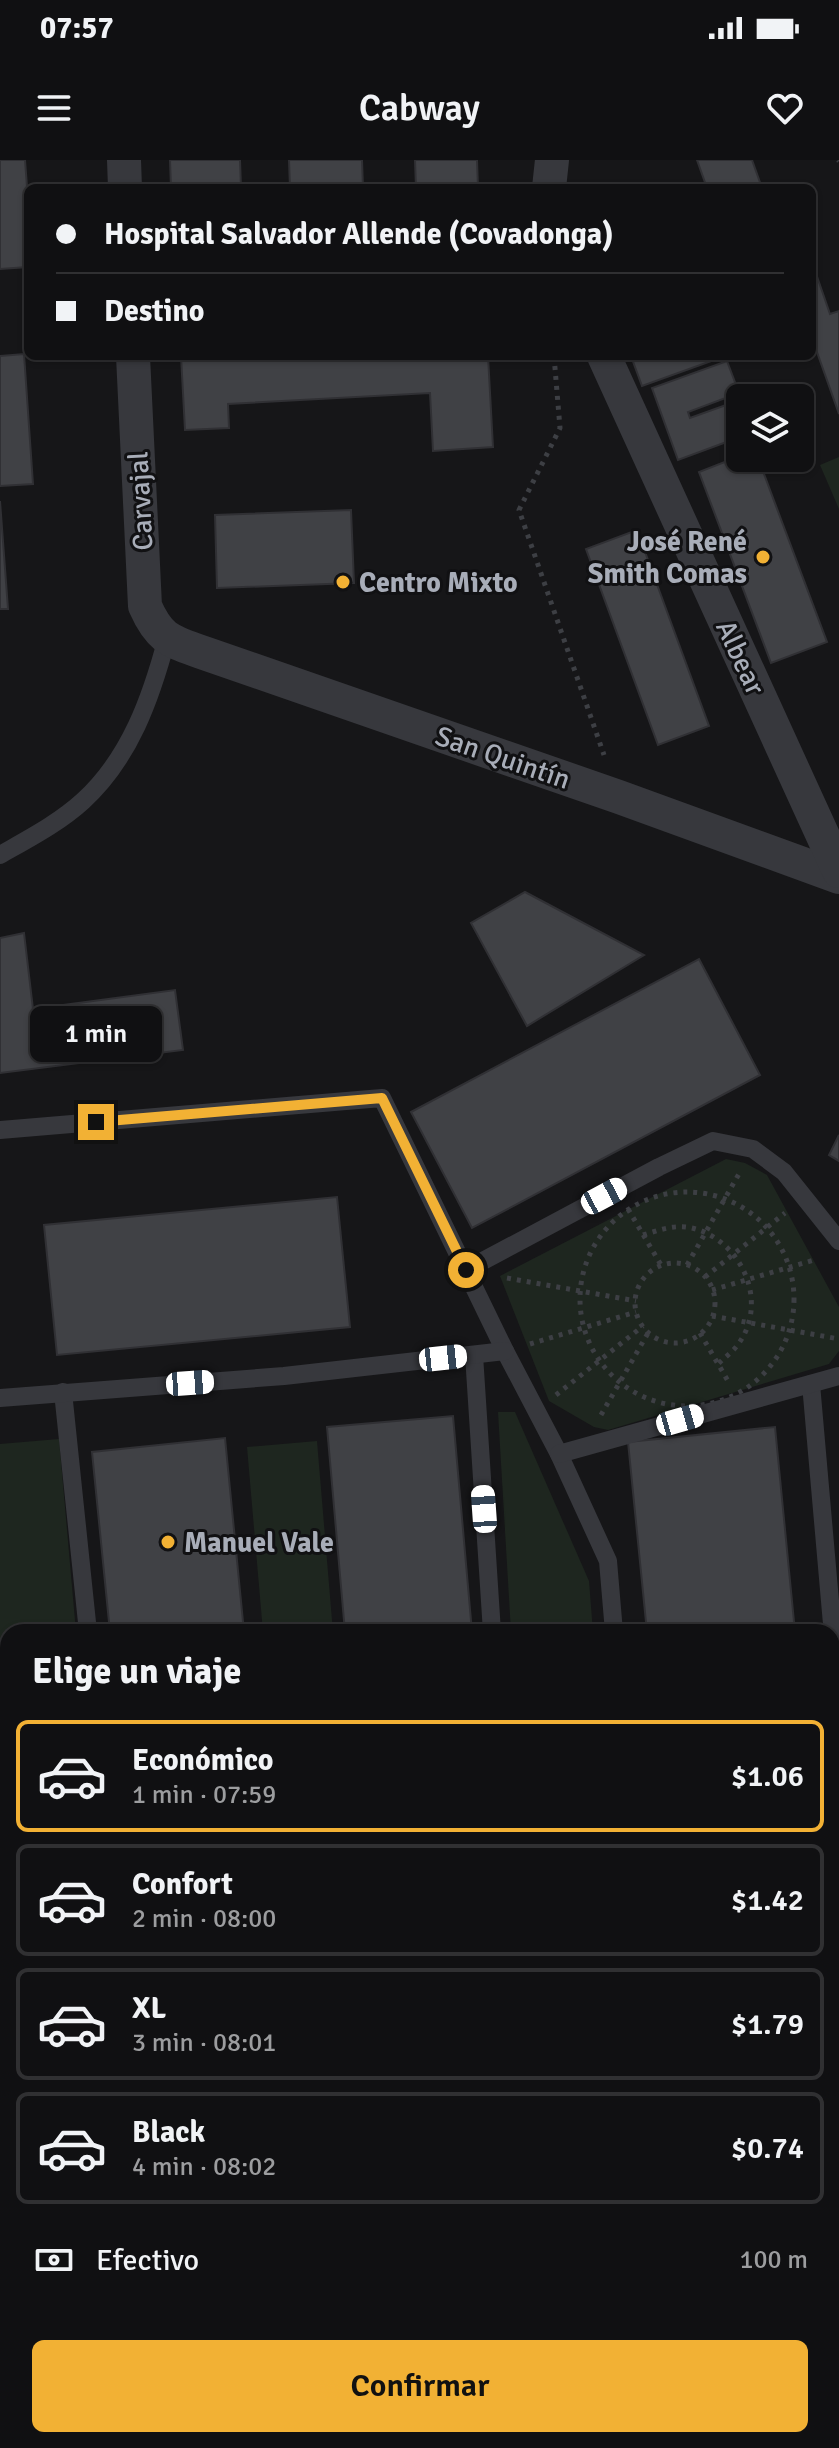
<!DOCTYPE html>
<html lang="es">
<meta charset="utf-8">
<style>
:root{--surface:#101012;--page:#1e1e20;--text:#f1f3f6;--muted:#9c9d9f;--line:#303032;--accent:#f2b134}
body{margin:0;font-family:Signika,sans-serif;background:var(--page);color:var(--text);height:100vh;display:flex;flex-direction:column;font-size:30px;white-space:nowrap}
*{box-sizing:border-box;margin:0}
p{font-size:26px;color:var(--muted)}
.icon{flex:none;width:44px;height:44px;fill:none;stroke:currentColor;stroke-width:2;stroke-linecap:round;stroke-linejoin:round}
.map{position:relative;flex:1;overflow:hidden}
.panel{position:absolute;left:0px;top:1464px;width:840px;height:824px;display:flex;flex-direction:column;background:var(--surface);border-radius:24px 24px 0 0;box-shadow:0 2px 6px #0004,0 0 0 2px var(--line)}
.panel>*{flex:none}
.banner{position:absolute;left:24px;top:24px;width:792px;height:176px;border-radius:12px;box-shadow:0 2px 6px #0004,0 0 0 2px var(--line);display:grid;align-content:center;height:176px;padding:0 32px;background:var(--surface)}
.buttons{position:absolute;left:726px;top:224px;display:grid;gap:16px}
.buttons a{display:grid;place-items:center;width:88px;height:88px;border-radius:12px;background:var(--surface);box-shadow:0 2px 6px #0004,0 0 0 2px var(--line);font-size:40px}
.end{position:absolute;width:36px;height:36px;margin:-18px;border:10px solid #f2b134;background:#111;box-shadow:0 0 0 4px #111}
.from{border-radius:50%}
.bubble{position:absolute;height:56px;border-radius:12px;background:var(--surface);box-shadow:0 2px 6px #0004,0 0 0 2px var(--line);font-size:26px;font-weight:600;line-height:56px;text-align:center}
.car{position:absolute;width:24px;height:48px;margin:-24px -12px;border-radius:10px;box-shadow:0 0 6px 2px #0007;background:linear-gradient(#fff 24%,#345 0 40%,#fff 0 76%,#345 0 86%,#fff 0)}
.banner b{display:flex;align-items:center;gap:28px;height:76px;font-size:30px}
.banner b+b{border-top:2px solid var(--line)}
.banner i{width:20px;height:20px;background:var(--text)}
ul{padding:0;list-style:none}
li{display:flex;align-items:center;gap:24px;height:112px;margin:0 16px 12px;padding:0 16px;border:4px solid var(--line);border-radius:12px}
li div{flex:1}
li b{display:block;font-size:30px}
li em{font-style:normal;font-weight:600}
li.current{border-color:var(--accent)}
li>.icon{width:72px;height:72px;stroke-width:1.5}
h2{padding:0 32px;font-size:36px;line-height:96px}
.pay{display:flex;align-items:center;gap:20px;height:88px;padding:0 32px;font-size:30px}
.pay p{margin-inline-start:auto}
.cta{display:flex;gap:16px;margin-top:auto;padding:16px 32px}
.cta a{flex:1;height:92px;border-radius:12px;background:var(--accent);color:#111;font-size:32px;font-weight:600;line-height:92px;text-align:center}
.status{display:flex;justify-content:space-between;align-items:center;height:56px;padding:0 40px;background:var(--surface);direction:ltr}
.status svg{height:22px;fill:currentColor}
header{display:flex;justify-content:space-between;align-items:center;height:104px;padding:0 32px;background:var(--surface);font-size:36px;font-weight:600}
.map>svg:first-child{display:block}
.green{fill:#1e261f}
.building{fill:#404145;stroke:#303034;stroke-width:2}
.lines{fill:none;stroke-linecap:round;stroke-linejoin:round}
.path{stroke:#3d3f44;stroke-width:5;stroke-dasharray:4 6;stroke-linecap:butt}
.lane{stroke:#37383d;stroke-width:18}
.street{stroke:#37383d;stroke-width:34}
.route{stroke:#f2b134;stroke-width:10}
.poi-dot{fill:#f2b134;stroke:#111113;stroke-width:3}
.labels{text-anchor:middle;stroke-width:6;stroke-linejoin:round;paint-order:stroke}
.street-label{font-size:28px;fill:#a8adb8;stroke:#111113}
.poi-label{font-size:28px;font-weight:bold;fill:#a8adb8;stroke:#111113;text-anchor:start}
</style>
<div class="status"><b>07:57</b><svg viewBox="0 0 49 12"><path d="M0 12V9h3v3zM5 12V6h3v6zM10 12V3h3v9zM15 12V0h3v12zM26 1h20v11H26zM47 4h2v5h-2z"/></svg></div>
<header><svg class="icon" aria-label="menu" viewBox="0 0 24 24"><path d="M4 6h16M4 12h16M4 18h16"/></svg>Cabway<svg class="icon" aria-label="heart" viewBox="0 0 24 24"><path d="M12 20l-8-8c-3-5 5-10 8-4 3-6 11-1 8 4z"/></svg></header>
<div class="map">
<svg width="839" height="2288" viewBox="0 0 839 2288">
<rect width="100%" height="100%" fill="#161618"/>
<g class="green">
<path d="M839,297V349L820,305Z"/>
<path d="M726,999L745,1003L767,1015L839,1147V1191L829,1204L608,1270L594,1267L549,1241L500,1116Z"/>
<path d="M498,1252H515L589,1421L593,1472H511Z"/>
<path d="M59,1279L76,1472H8V1527L0,1510V1284Z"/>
<path d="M317,1281L333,1472H263L247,1287Z"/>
<rect x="832" y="1626" width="7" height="191"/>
<path d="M0,1633L8,1649V1736L0,1738Z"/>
<path d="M8,1849V2245L0,2258V1850Z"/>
</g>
<g class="building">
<path d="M0,0H25L28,40V107L0,109Z"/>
<path d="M170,0H240L241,28H171Z"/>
<path d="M289,0H362L363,28H290Z"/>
<path d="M415,0H477L478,28H416Z"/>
<path d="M697,0H752L762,28H707Z"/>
<path d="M812,102L830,154L839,151V254L812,178Z"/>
<path d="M24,194L33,324L0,326V196Z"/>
<path d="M181,196H488L493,287L433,291L430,233L228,244L229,268L185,270Z"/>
<path d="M631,196H715L717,199L642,226Z"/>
<path d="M727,201L739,233L688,252L690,258L740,240V277L678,300L652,228Z"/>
<path d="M740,296V298H758L827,482L771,503L699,312Z"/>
<path d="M0,341L8,449H0Z"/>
<path d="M351,350L354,423L217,428L215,355Z"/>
<path d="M637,370L709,566L658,585L586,389Z"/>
<path d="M525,732L644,795L527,866L471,763Z"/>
<path d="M24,773L33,849L175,830L183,890L0,913V778Z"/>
<path d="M699,799L760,915L472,1068L411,952Z"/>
<path d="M839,975V1001L829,995Z"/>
<path d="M337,1037L350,1167L57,1195L44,1065Z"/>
<path d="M453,1256L472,1472H345L327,1267Z"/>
<path d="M775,1267L795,1472H647L628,1282Z"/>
<path d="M225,1278L244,1472H110L92,1292Z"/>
<path d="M838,1866L839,2154L832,2155V1867Z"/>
<path d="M8,2261V2280H31L26,2288H0V2272Z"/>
<path d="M37,2280H85L89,2283L86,2288H32Z"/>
<path d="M109,2280H110L123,2288H104Z"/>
</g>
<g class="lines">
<g class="path">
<path d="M838,0L839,1"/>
<path d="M554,196L560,268L519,350L604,595"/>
<circle cx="687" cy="1139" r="107"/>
<path d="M628,1049L661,1105"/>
<path d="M643,1075C659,1070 675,1064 692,1068C742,1080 771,1144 736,1187C731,1193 724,1198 718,1204"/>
<circle cx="675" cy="1143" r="40"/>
<path d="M687,1105L740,1012"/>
<path d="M705,1117L785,1053"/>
<path d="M507,1118L636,1141"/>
<path d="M712,1130L814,1100"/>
<path d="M712,1156L839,1179"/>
<path d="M700,1173L728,1221"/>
<path d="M530,1184L636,1152"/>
<path d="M556,1235L643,1166"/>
<path d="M601,1255L648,1173"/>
<path d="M0,1704L8,1706"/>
<path d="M832,1713L839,1712"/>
<path d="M0,1949L8,1947"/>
</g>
<g class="lane">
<path d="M0,695C28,679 59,663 83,641C130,598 151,538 167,478"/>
<path d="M0,970L382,938L505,1191L559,1294L608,1401L614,1472"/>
<path d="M466,1110L659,1007L713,981L753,989L784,1012L839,1081"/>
<path d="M474,1195L492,1472"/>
<path d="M811,1224L839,1544"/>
<path d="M63,1232L88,1472"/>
<path d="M0,1238L284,1216L505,1191"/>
<path d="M559,1294L839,1216"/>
<path d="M0,1595L8,1611"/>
<path d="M832,1602H839"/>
<path d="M832,1830L839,1829"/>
<path d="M832,2200L839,2199"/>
<path d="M177,2280V2288"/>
<path d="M203,2288L381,2280"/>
</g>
<g class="street">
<path d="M124,0L125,28"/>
<path d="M549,28L552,0"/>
<path d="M133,196L145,446C160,480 171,481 204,493L619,637L839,717"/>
<path d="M604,196L839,711"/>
<path d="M0,1757L8,1755"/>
<path d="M0,1821H8"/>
</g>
</g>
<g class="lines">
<path class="route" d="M96,962L382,938L466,1110"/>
</g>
<g class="poi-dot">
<circle cx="763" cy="397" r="8"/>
<circle cx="343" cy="422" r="8"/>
<circle cx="168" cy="1382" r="8"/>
</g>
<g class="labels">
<g class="street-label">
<text transform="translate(140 341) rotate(-93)" y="10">Carvajal</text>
<text transform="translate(741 497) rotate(65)" y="10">Albear</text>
<text transform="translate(503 597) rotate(19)" y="10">San Quintín</text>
</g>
<g class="poi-label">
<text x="747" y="391" text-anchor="end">José René<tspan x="747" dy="32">Smith Comas</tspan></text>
<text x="359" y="432">Centro Mixto</text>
<text x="184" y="1392">Manuel Vale</text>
</g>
</g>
</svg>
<div class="buttons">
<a><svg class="icon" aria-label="layers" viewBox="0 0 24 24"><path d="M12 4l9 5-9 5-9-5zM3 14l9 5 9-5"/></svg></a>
</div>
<i class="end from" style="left:466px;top:1110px"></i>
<i class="end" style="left:96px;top:962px"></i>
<div class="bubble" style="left:30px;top:846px;width:132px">1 min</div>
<i class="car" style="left:604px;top:1036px;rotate:62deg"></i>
<i class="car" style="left:443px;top:1198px;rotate:84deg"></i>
<i class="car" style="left:190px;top:1223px;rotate:86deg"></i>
<i class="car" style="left:680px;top:1260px;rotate:74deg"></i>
<i class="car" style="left:484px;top:1349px;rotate:356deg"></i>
<div class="banner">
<b><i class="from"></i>Hospital Salvador Allende (Covadonga)</b>
<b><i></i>Destino</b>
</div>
<section class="panel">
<h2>Elige un viaje</h2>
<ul>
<li class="current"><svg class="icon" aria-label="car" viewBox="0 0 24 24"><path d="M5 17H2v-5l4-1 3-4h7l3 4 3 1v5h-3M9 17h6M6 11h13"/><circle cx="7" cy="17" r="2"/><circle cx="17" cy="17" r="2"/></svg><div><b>Económico</b><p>1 min · 07:59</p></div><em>$1.06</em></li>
<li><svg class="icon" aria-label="car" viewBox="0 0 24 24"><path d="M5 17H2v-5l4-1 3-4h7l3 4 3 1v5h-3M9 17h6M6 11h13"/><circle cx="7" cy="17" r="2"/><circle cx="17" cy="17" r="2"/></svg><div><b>Confort</b><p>2 min · 08:00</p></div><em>$1.42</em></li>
<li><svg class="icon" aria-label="car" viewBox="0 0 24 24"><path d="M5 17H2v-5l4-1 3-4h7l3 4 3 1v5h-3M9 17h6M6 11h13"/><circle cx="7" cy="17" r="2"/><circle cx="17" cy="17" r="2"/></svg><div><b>XL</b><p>3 min · 08:01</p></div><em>$1.79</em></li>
<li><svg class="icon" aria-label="car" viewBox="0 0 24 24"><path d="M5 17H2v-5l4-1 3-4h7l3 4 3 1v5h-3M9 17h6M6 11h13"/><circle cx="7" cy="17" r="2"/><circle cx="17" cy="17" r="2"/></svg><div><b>Black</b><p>4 min · 08:02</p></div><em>$0.74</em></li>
</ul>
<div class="pay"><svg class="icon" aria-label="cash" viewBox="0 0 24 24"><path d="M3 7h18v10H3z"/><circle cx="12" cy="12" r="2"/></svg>Efectivo<p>100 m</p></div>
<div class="cta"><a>Confirmar</a></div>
</section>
</div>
